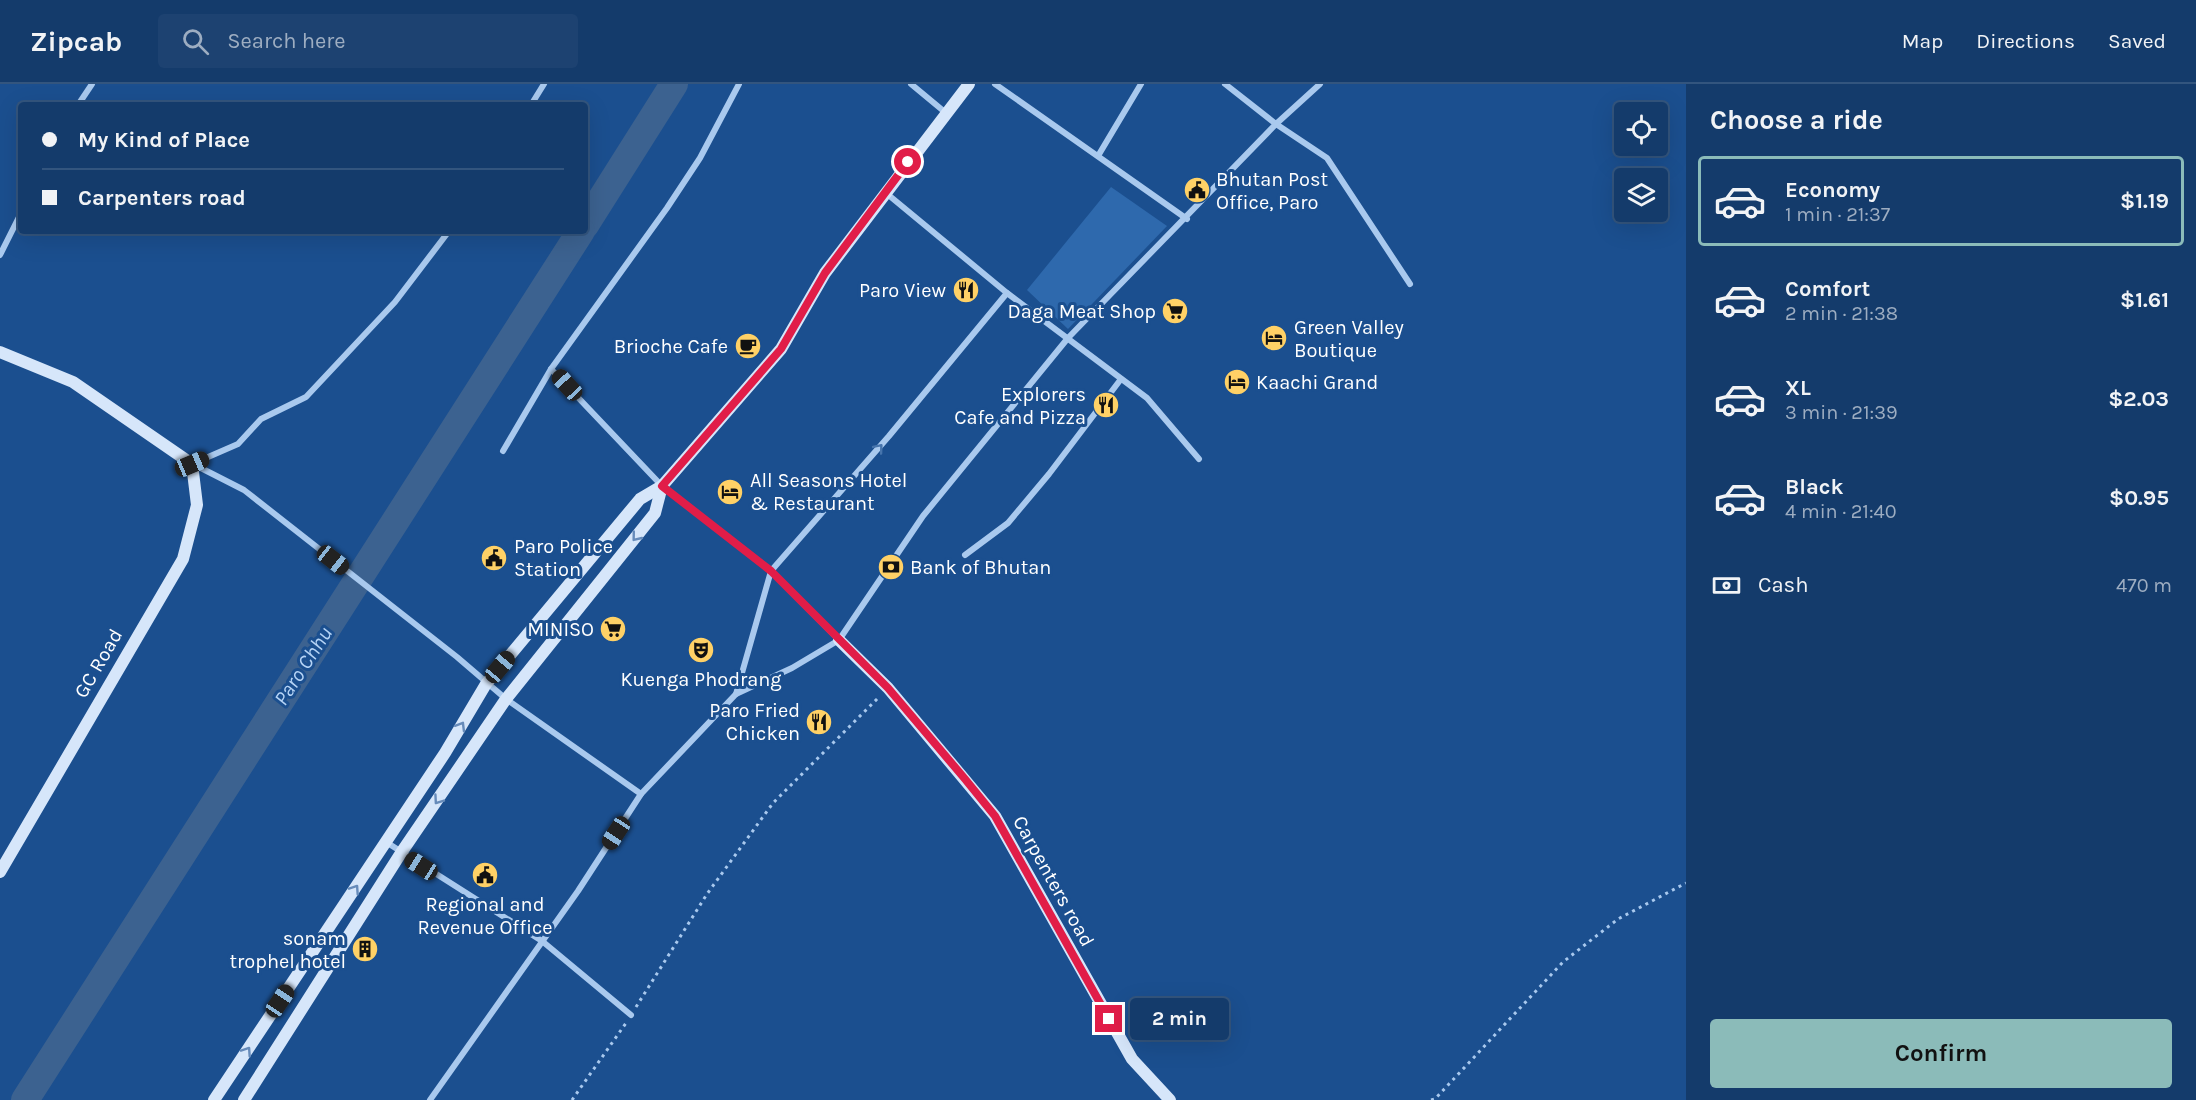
<!DOCTYPE html>
<meta charset="utf-8">
<style>
:root{--surface:#143b6b;--page:#1d4271;--text:#f1f3f6;--muted:#9dadc1;--line:#33557e;--accent:#8bbbb9}
body{margin:0;font-family:Karla,sans-serif;background:var(--page);color:var(--text);height:100vh;display:flex;flex-direction:column;font-size:22px;white-space:nowrap}
*{box-sizing:border-box;margin:0}
p{font-size:20px;color:var(--muted)}
.icon{flex:none;width:33px;height:33px;fill:none;stroke:currentColor;stroke-width:2;stroke-linecap:round;stroke-linejoin:round}
.map{position:relative;flex:1;overflow:hidden}
.details{display:flex;flex-direction:column;background:var(--surface);width:510px}
.details>*{flex:none}
.hud{position:absolute;left:18px;top:18px;width:570px;height:132px;border-radius:6px;box-shadow:0 6px 24px #0002,0 0 0 2px var(--line);display:grid;align-content:center;height:132px;padding:0 24px;background:var(--surface)}
.fabs{position:absolute;left:1614px;top:18px;display:grid;gap:12px}
.fabs a{display:grid;place-items:center;width:54px;height:54px;border-radius:6px;background:var(--surface);box-shadow:0 6px 24px #0002,0 0 0 2px var(--line);font-size:30px}
.end{position:absolute;width:27px;height:27px;margin:-14px;border:8px solid #e11d48;background:#fff;box-shadow:0 0 0 3px #fff}
.from{border-radius:50%}
.bubble{position:absolute;height:42px;border-radius:6px;background:var(--surface);box-shadow:0 6px 24px #0002,0 0 0 2px var(--line);font-size:20px;font-weight:700;line-height:42px;text-align:center}
.car{position:absolute;width:18px;height:36px;margin:-18px -9px;border-radius:8px;box-shadow:0 0 4px 2px #0007;background:linear-gradient(#222 24%,#8ab4d8 0 40%,#222 0 76%,#8ab4d8 0 86%,#222 0)}
.hud b{display:flex;align-items:center;gap:21px;height:57px;font-size:22px}
.hud b+b{border-top:2px solid var(--line)}
.hud i{width:15px;height:15px;background:var(--text)}
ul{padding:0;list-style:none}
li{display:flex;align-items:center;gap:18px;height:90px;margin:0 12px 9px;padding:0 12px;border:3px solid transparent;border-radius:6px}
li div{flex:1}
li b{display:block;font-size:22px}
li em{font-style:normal;font-weight:700}
li.active{border-color:var(--accent)}
li>.icon{width:54px;height:54px;stroke-width:1.5}
h2{padding:0 24px;font-size:27px;line-height:72px}
.pay{display:flex;align-items:center;gap:15px;height:66px;padding:0 24px;font-size:22px}
.pay p{margin-inline-start:auto}
.action{display:flex;gap:12px;margin-top:auto;padding:12px 24px}
.action a{flex:1;height:69px;border-radius:6px;background:var(--accent);color:#111;font-size:24px;font-weight:700;line-height:69px;text-align:center}
header{display:flex;align-items:center;gap:36px;box-sizing:border-box;height:84px;padding:0 30px;background:var(--surface);border-bottom:2px solid var(--line)}
header strong{font-size:28px}
nav{display:flex;gap:33px;margin-inline-start:auto;font-size:21px}
.search{width:420px;height:54px;background:var(--page);display:flex;align-items:center;gap:15px;box-sizing:border-box;padding:0 21px;border-radius:6px;color:var(--muted);font-size:22px}
main{display:flex;flex:1;min-height:0}
.map>svg:first-child{display:block}
.green{fill:#2e69ad}
.lines{fill:none;stroke-linecap:round;stroke-linejoin:round}
.river{stroke:#3c6290;stroke-width:28}
.path{stroke:#a9c9ee;stroke-width:3;stroke-dasharray:3 4.5;stroke-linecap:butt}
.street{stroke:#a9c9ee;stroke-width:6}
.secondary{stroke:#d6e6fa;stroke-width:12}
.oneway{stroke:#4674ac}
.oneway2{stroke:#668bba}
.route{stroke:#e11d48;stroke-width:8}
.labels{text-anchor:middle;stroke-width:6;stroke-linejoin:round;paint-order:stroke}
.poi-label{font-size:20px;fill:#fff;stroke:#1b4f8f;text-anchor:end}
.street-label{font-size:20px;fill:#fff;stroke:#1b4f8f}
.water-label{font-size:21px;font-style:italic;fill:#b5d3f5;stroke:#1b4f8f}
</style>
<header>
<strong>Zipcab</strong>
<div class="search"><svg class="icon" aria-label="search" viewBox="0 0 24 24"><circle cx="10" cy="10" r="6"/><path d="M15 15l6 6"/></svg>Search here</div>
<nav><a>Map</a><a>Directions</a><a>Saved</a></nav>
</header>
<main>
<div class="map">
<svg width="1686" height="1016" viewBox="0 0 1686 1016">
<rect width="100%" height="100%" fill="#1b4f8f"/>
<path class="green" d="M1111,103L1167,142L1068,245L1027,206Z"/>
<g class="lines">
<g class="river">
<path d="M585,141L674,0"/>
<path d="M25,1016L581,147"/>
</g>
<g class="path">
<path d="M636,923L707,810L773,719L879,613"/>
<path d="M572,1016L626,939"/>
<path d="M1431,1016L1435,1015L1563,878L1618,835L1686,799"/>
</g>
<g class="street">
<path d="M911,0L946,29"/>
<path d="M995,0L1187,135"/>
<path d="M1225,0L1276,40L1327,74L1410,200"/>
<path d="M78,21L92,0"/>
<path d="M531,21L544,0"/>
<path d="M1098,72L1141,0"/>
<path d="M886,109L1007,209L1147,314L1199,375"/>
<path d="M0,171L21,129"/>
<path d="M551,285L662,402L771,487L839,556"/>
<path d="M503,367L551,285L667,124L700,74L739,0"/>
<path d="M192,380L238,360L261,335L306,313L395,218L449,147"/>
<path d="M193,380L244,406L457,573L506,615L641,710"/>
<path d="M965,471L1008,439L1049,390L1121,295"/>
<path d="M736,610L771,487L889,352L1007,209"/>
<path d="M386,758L542,857L631,931"/>
<path d="M430,1016L578,807L641,710L736,610L792,584L839,556L923,432L1068,254L1276,40L1320,0"/>
</g>
<g class="secondary">
<path d="M0,268L73,298L192,380L197,421L183,475L0,788"/>
<path d="M839,556L888,604L995,732L1132,975L1170,1016"/>
<path d="M214,1016L445,669L486,600L640,415L662,402L781,265L825,189L969,0"/>
<path d="M244,1016L401,769L506,615L655,429L662,402"/>
</g>
</g>
<defs><path id="oneway-chevron" d="M-2-3.5L2.5 0L-2 3.5" fill="none" stroke-width="1.6" stroke-linecap="round" stroke-linejoin="round" transform="scale(1.5)"/></defs>
<use class="oneway" href="#oneway-chevron" transform="translate(879 364) rotate(-50)"/>
<g class="oneway2">
<use href="#oneway-chevron" transform="translate(636 453) rotate(129)"/>
<use href="#oneway-chevron" transform="translate(461 642) rotate(-59)"/>
<use href="#oneway-chevron" transform="translate(438 716) rotate(125)"/>
<use href="#oneway-chevron" transform="translate(355 805) rotate(-56)"/>
<use href="#oneway-chevron" transform="translate(247 967) rotate(-56)"/>
</g>
<g class="lines">
<path class="route" d="M908,78L825,189L781,265L662,402L771,487L888,604L965,695L995,732L1109,935"/>
</g>
<defs>
<symbol id="civic-disc" viewBox="-11 -11 22 22"><circle r="9.5" fill="#ffd166" stroke="#1b4f8f"/><path d="M-.6-6.5H3V-4.5H.6V-3L4-1V1h2V6H-6V1h2V-1L-.6-3ZM-1.2 2.5V6h2.4V2.5Z" fill="#111"/></symbol>
<symbol id="restaurant-disc" viewBox="-11 -11 22 22"><circle r="9.5" fill="#ffd166" stroke="#1b4f8f"/><path d="M-5-6h1v4h1v-4h1v4h1v-4h1v5L-1.5 .5V6h-2V.5L-5-1ZM5-6V6H3V1.5H1.5Q1.5-4 5-6Z" fill="#111"/></symbol>
<symbol id="supermarket-disc" viewBox="-11 -11 22 22"><circle r="9.5" fill="#ffd166" stroke="#1b4f8f"/><path d="M-6-5.5h2.5l.6 2H6L4.5 2H-2.5L-4.4-4H-6ZM-1.5 3.2a1.3 1.3 0 1 0 .1 0ZM3 3.2a1.3 1.3 0 1 0 .1 0Z" fill="#111"/></symbol>
<symbol id="hotel-disc" viewBox="-11 -11 22 22"><circle r="9.5" fill="#ffd166" stroke="#1b4f8f"/><path d="M-6-4.5h1.5V1H6V5H4.5V3h-9V5H-6ZM-4 0a1.8 1.8 0 1 1 3.6 0ZM.5 0V-2.5h3Q6-2.5 6 0Z" fill="#111"/></symbol>
<symbol id="cafe-disc" viewBox="-11 -11 22 22"><circle r="9.5" fill="#ffd166" stroke="#1b4f8f"/><path d="M-5.5-4.5H6V0H3Q3 3.5 0 3.5H-2.5Q-5.5 3.5-5.5 0ZM3-3.2v2h1.7v-2ZM-6 4.5H4V6H-6Z" fill="#111"/></symbol>
<symbol id="bank-disc" viewBox="-11 -11 22 22"><circle r="9.5" fill="#ffd166" stroke="#1b4f8f"/><path d="M-6-4H6V4H-6ZM0-2.3a2.3 2.3 0 1 0 0 4.6a2.3 2.3 0 1 0 0-4.6Z" fill="#111"/></symbol>
<symbol id="theatre-disc" viewBox="-11 -11 22 22"><circle r="9.5" fill="#ffd166" stroke="#1b4f8f"/><path d="M-5-5.5Q0-4 5-5.5V0Q5 5 0 6Q-5 5-5 0ZM-3.3-2.5H-1v1.5H-3.3ZM1-2.5H3.3v1.5H1ZM-2.8 1Q0 5.5 2.8 1Z" fill="#111"/></symbol>
<symbol id="building-disc" viewBox="-11 -11 22 22"><circle r="9.5" fill="#ffd166" stroke="#1b4f8f"/><path d="M-4-6H4V6H1V3H-1V6H-4ZM-2.5-4.3h1.7v1.8h-1.7ZM.8-4.3h1.7v1.8H.8ZM-2.5-1h1.7V.8h-1.7ZM.8-1h1.7V.8H.8Z" fill="#111"/></symbol>
</defs>
<g fill-rule="evenodd">
<use href="#civic-disc" x="1182" y="91" width="30" height="30"/>
<use href="#restaurant-disc" x="951" y="191" width="30" height="30"/>
<use href="#supermarket-disc" x="1160" y="212" width="30" height="30"/>
<use href="#hotel-disc" x="1259" y="239" width="30" height="30"/>
<use href="#cafe-disc" x="733" y="247" width="30" height="30"/>
<use href="#hotel-disc" x="1222" y="283" width="30" height="30"/>
<use href="#restaurant-disc" x="1091" y="306" width="30" height="30"/>
<use href="#hotel-disc" x="715" y="393" width="30" height="30"/>
<use href="#civic-disc" x="479" y="459" width="30" height="30"/>
<use href="#bank-disc" x="876" y="468" width="30" height="30"/>
<use href="#supermarket-disc" x="598" y="530" width="30" height="30"/>
<use href="#theatre-disc" x="686" y="551" width="30" height="30"/>
<use href="#restaurant-disc" x="804" y="623" width="30" height="30"/>
<use href="#civic-disc" x="470" y="776" width="30" height="30"/>
<use href="#building-disc" x="350" y="850" width="30" height="30"/>
</g>
<g class="labels">
<g class="poi-label">
<text x="1216" y="102" text-anchor="start">Bhutan Post<tspan x="1216" dy="23">Office, Paro</tspan></text>
<text x="946" y="213">Paro View</text>
<text x="1156" y="234">Daga Meat Shop</text>
<text x="1294" y="250" text-anchor="start">Green Valley<tspan x="1294" dy="23">Boutique</tspan></text>
<text x="728" y="269">Brioche Cafe</text>
<text x="1256" y="305" text-anchor="start">Kaachi Grand</text>
<text x="1086" y="317">Explorers<tspan x="1086" dy="23">Cafe and Pizza</tspan></text>
<text x="750" y="403" text-anchor="start">All Seasons Hotel<tspan x="750" dy="23">&amp; Restaurant</tspan></text>
<text x="514" y="469" text-anchor="start">Paro Police<tspan x="514" dy="23">Station</tspan></text>
<text x="910" y="490" text-anchor="start">Bank of Bhutan</text>
<text x="594" y="552">MINISO</text>
<text x="701" y="602" text-anchor="middle">Kuenga Phodrang</text>
<text x="800" y="633">Paro Fried<tspan x="800" dy="23">Chicken</tspan></text>
<text x="485" y="827" text-anchor="middle">Regional and<tspan x="485" dy="23">Revenue Office</tspan></text>
<text x="346" y="861">sonam<tspan x="346" dy="23">trophel hotel</tspan></text>
</g>
<g class="street-label">
<text transform="translate(98 579) rotate(-60)" y="7">GC Road</text>
<text transform="translate(1054 797) rotate(61)" y="7">Carpenters road</text>
</g>
<g class="water-label">
<text transform="translate(303 582) rotate(-57)" y="7">Paro Chhu</text>
</g>
</g>
</svg>
<div class="fabs">
<a><svg class="icon" aria-label="locate" viewBox="0 0 24 24"><circle cx="12" cy="12" r="6"/><path d="M12 2v4M12 18v4M2 12h4M18 12h4"/></svg></a>
<a><svg class="icon" aria-label="layers" viewBox="0 0 24 24"><path d="M12 4l9 5-9 5-9-5zM3 14l9 5 9-5"/></svg></a>
</div>
<i class="end from" style="left:908px;top:78px"></i>
<i class="end" style="left:1109px;top:935px"></i>
<div class="bubble" style="left:1130px;top:914px;width:99px">2 min</div>
<i class="car" style="left:567px;top:301px;rotate:317deg"></i>
<i class="car" style="left:192px;top:380px;rotate:67deg"></i>
<i class="car" style="left:333px;top:476px;rotate:128deg"></i>
<i class="car" style="left:500px;top:583px;rotate:40deg"></i>
<i class="car" style="left:616px;top:749px;rotate:213deg"></i>
<i class="car" style="left:421px;top:782px;rotate:302deg"></i>
<i class="car" style="left:280px;top:917px;rotate:34deg"></i>
<div class="hud">
<b><i class="from"></i>My Kind of Place</b>
<b><i></i>Carpenters road</b>
</div>
</div>
<section class="details">
<h2>Choose a ride</h2>
<ul>
<li class="active"><svg class="icon" aria-label="car" viewBox="0 0 24 24"><path d="M5 17H2v-5l4-1 3-4h7l3 4 3 1v5h-3M9 17h6M6 11h13"/><circle cx="7" cy="17" r="2"/><circle cx="17" cy="17" r="2"/></svg><div><b>Economy</b><p>1 min · 21:37</p></div><em>$1.19</em></li>
<li><svg class="icon" aria-label="car" viewBox="0 0 24 24"><path d="M5 17H2v-5l4-1 3-4h7l3 4 3 1v5h-3M9 17h6M6 11h13"/><circle cx="7" cy="17" r="2"/><circle cx="17" cy="17" r="2"/></svg><div><b>Comfort</b><p>2 min · 21:38</p></div><em>$1.61</em></li>
<li><svg class="icon" aria-label="car" viewBox="0 0 24 24"><path d="M5 17H2v-5l4-1 3-4h7l3 4 3 1v5h-3M9 17h6M6 11h13"/><circle cx="7" cy="17" r="2"/><circle cx="17" cy="17" r="2"/></svg><div><b>XL</b><p>3 min · 21:39</p></div><em>$2.03</em></li>
<li><svg class="icon" aria-label="car" viewBox="0 0 24 24"><path d="M5 17H2v-5l4-1 3-4h7l3 4 3 1v5h-3M9 17h6M6 11h13"/><circle cx="7" cy="17" r="2"/><circle cx="17" cy="17" r="2"/></svg><div><b>Black</b><p>4 min · 21:40</p></div><em>$0.95</em></li>
</ul>
<div class="pay"><svg class="icon" aria-label="cash" viewBox="0 0 24 24"><path d="M3 7h18v10H3z"/><circle cx="12" cy="12" r="2"/></svg>Cash<p>470 m</p></div>
<div class="action"><a>Confirm</a></div>
</section>
</main>
